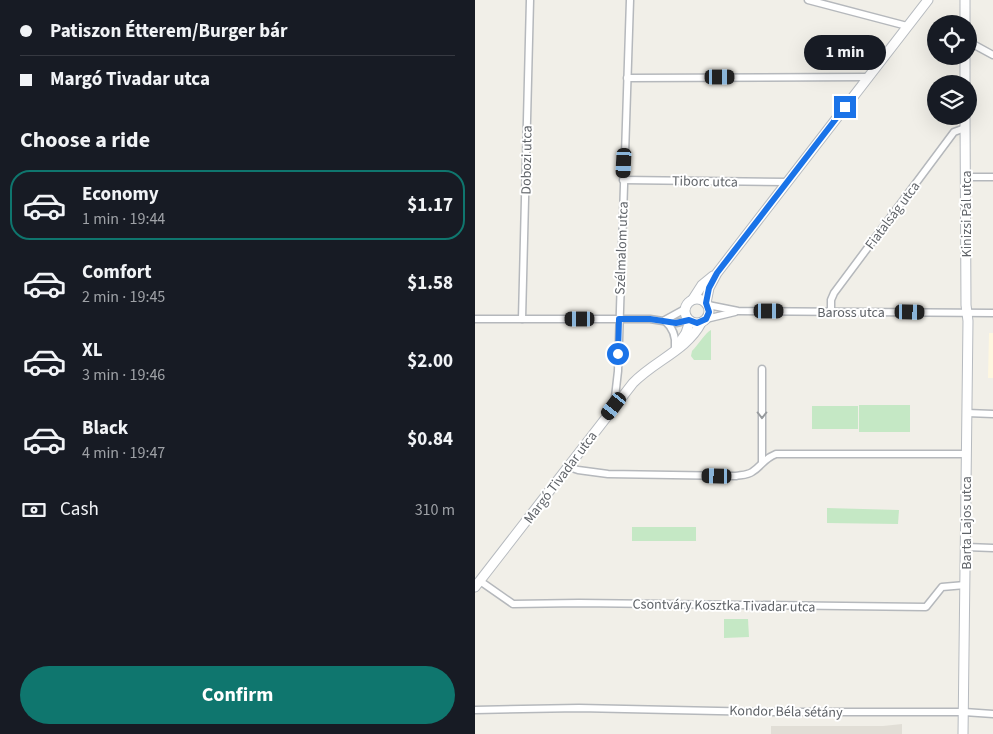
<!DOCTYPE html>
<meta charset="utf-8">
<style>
:root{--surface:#171b24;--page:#242831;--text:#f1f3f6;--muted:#9ea1a6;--line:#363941;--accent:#0f766e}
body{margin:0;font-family:"Source Sans 3",sans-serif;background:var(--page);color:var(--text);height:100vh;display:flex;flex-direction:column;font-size:19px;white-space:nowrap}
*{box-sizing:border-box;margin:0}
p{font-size:16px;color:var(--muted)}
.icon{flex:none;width:28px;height:28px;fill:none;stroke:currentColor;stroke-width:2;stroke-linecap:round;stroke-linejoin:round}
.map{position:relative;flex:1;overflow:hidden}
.panel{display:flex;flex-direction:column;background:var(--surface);width:475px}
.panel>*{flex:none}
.top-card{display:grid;align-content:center;height:110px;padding:0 20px;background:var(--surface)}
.buttons{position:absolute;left:452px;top:15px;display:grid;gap:10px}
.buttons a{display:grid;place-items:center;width:50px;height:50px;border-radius:50%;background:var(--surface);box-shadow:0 5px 20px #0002;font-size:25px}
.end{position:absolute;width:22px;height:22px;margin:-11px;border:6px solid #1a73e8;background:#fff;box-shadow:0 0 0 2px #fff}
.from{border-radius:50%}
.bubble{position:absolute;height:35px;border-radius:18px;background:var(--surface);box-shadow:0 5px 20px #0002;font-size:16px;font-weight:700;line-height:35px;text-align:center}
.car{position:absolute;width:15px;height:30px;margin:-15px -8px;border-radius:6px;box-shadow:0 0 4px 1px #0007;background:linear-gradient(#222 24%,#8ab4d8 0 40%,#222 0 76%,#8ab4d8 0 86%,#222 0)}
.top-card b{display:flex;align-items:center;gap:18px;height:48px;font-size:19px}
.top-card b+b{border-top:1px solid var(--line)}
.top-card i{width:12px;height:12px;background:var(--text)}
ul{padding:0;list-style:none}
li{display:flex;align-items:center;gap:15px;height:70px;margin:0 10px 8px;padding:0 10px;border:2px solid transparent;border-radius:20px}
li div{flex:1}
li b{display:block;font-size:19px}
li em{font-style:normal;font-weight:700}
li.current{border-color:var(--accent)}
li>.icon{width:45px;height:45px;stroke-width:1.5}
h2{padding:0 20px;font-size:22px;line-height:60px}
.pay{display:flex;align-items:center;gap:12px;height:55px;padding:0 20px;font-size:19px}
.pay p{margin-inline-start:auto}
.button{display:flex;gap:10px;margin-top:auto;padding:10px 20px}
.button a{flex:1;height:58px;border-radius:30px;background:var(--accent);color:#fff;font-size:20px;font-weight:700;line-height:58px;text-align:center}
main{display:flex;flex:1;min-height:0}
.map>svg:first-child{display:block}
.commercial{fill:#fef7e0}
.education{fill:#e1ded6}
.green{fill:#c5e8c5}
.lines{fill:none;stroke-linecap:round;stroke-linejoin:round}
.street-casing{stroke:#b5b8bc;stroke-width:9}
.secondary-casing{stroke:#b6babf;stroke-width:11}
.street{stroke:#fff;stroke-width:6}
.secondary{stroke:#fff;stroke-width:9}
.oneway{stroke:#979a9d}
.route{stroke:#1a73e8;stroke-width:6}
.labels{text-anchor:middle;stroke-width:4;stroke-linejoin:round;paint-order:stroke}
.street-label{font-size:14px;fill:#5f6368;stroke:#fff}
</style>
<main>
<section class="panel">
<div class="top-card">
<b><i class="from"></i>Patiszon Étterem/Burger bár</b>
<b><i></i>Margó Tivadar utca</b>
</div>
<h2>Choose a ride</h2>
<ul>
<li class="current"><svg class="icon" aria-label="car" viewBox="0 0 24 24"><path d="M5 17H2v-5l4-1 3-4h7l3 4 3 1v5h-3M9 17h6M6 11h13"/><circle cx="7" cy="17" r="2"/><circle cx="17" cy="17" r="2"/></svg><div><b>Economy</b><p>1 min · 19:44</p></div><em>$1.17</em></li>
<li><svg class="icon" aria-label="car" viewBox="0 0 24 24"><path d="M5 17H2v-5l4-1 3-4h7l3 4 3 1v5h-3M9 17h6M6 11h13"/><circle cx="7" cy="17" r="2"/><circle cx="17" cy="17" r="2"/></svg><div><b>Comfort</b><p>2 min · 19:45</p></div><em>$1.58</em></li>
<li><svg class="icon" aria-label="car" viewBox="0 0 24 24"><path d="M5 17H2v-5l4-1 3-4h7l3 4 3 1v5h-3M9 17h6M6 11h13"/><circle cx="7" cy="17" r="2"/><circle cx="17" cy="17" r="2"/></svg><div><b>XL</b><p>3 min · 19:46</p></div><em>$2.00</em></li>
<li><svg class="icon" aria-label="car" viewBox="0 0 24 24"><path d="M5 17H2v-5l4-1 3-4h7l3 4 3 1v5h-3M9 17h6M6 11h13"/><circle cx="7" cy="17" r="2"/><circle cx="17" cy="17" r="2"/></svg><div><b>Black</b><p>4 min · 19:47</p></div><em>$0.84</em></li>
</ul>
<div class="pay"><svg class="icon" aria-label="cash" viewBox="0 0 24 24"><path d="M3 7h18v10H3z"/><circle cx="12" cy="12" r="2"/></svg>Cash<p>310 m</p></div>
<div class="button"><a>Confirm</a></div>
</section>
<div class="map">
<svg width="518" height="734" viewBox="0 0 518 734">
<rect width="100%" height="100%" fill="#f1efe8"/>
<path class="commercial" d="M514,333H518V378H513Z"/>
<path class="education" d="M427,724V734H296V726H408Z"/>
<g class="green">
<path d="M236,330V360H219L216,356L217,351C223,345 231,332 236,330Z"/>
<rect x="384" y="405" width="51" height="27"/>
<rect x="337" y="406" width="46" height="23"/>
<path d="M352,508L424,510L423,524L352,523Z"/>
<rect x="157" y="527" width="64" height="14"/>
<path d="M249,619H273L274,637L249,638Z"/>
</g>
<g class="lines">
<defs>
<g id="street">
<path d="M333,0L432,26"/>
<path d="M494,42L518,55"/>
<path d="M152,78L394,77"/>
<path d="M491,177H518"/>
<path d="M148,180L312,182"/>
<path d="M233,305L263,311L518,313"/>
<path d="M356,311V300L359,293L479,132L490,128"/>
<path d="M0,319H175L201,323L214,320"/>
<path d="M47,319L55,0"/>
<path d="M231,319L260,312"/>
<path d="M190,320L210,309"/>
<path d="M190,321C198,328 201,337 200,347"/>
<path d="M139,406L143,371L155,0"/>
<path d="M492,413L518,414"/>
<path d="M287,462V369"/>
<path d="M94,467L103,470L133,474L261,476C266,475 273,475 277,472C287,466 288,459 301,454H491"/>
<path d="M491,547L518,548"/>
<path d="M5,581L38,604L104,603L451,607L467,587L490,585"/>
<path d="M0,710L104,708L290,712H489L518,714"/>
</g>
<g id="secondary">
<path d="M490,24V0"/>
<path d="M490,84V56"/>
<circle cx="222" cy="311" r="12"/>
<path d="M218,299L227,285L238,276"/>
<path d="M231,303L234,288L242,273L453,0"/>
<path d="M203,345L211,333L215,321"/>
<path d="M0,587L158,383C179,361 212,350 226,323"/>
<path d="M488,734L493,321L491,305L490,116"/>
</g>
</defs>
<use href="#street" class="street-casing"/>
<use href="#secondary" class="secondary-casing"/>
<use href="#street" class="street"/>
<use href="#secondary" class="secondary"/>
</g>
<defs><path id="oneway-chevron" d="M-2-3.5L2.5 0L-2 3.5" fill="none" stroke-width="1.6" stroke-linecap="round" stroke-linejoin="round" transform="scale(1.25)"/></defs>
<use class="oneway" href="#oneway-chevron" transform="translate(287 415) rotate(90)"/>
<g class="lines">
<path class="route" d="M143,354L144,319H175L201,323L214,320L222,323L231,319L234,312L231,303L234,288L242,273L370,107"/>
</g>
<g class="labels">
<g class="street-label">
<text transform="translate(51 160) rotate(-89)" y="5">Dobozi utca</text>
<text transform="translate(230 181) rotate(1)" y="5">Tiborc utca</text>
<text transform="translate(491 214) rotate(-90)" y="5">Kinizsi Pál utca</text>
<text transform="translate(417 215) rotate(-53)" y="5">Fiatalság utca</text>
<text transform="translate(146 248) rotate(-88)" y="5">Szélmalom utca</text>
<text x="376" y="317">Baross utca</text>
<text transform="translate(85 477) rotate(-53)" y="5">Margó Tivadar utca</text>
<text transform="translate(491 523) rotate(-90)" y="5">Barta Lajos utca</text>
<text transform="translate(249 605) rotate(1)" y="5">Csontváry Kosztka Tivadar utca</text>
<text transform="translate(311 711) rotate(1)" y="5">Kondor Béla sétány</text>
</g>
</g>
</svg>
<div class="buttons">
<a><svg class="icon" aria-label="locate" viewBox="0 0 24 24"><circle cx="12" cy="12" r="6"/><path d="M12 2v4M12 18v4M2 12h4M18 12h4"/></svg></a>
<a><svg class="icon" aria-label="layers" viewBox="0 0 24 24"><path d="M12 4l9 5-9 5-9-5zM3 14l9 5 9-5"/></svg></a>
</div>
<i class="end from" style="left:143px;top:354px"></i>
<i class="end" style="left:370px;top:107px"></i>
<div class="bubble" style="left:329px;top:35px;width:82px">1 min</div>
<i class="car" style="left:245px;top:77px;rotate:90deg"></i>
<i class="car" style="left:149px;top:163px;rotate:183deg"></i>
<i class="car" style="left:294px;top:311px;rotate:90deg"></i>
<i class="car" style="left:435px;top:312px;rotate:91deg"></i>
<i class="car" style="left:105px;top:319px;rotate:270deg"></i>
<i class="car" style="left:139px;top:406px;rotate:217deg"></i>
<i class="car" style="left:242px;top:476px;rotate:271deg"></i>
</div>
</main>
